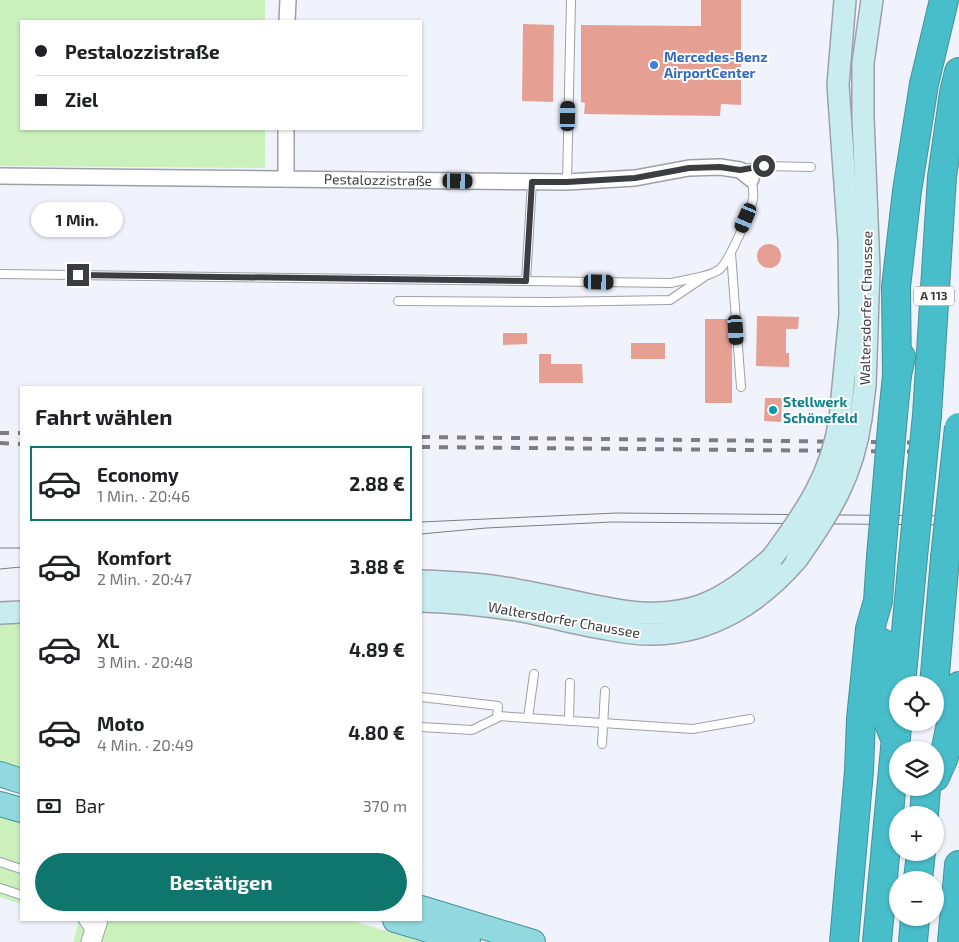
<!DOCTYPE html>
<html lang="de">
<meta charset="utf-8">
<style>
:root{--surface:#fff;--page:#f2f2f2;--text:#202124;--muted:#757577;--line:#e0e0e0;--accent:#0f766e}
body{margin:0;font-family:"Exo 2",sans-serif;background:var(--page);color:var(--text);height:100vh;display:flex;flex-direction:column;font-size:19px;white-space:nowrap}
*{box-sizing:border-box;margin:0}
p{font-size:16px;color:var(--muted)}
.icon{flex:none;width:28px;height:28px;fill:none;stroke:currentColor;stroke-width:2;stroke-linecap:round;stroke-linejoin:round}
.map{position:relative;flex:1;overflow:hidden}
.panel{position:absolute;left:20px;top:386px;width:402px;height:535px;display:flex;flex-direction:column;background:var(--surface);border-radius:0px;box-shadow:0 1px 4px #0004}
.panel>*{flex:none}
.hud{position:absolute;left:20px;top:20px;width:402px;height:110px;border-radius:0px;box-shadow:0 1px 4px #0004;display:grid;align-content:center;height:110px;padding:0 15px;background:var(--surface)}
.buttons{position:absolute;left:889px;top:676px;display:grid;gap:10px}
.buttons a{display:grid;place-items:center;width:55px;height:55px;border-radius:50%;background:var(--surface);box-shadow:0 1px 4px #0004;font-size:25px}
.end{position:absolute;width:22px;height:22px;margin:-11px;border:6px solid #3c3d40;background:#fff;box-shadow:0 0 0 2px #fff}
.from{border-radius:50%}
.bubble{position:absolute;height:35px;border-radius:18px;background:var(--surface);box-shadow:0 1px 4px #0004;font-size:16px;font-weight:700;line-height:35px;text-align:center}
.car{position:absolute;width:15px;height:30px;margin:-15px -8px;border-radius:6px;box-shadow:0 0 4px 1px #0007;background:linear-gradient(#222 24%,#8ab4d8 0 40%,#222 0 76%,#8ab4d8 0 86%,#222 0)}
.hud b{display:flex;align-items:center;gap:18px;height:48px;font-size:19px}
.hud b+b{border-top:1px solid var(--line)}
.hud i{width:12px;height:12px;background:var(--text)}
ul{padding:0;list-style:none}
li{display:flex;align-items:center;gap:15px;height:75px;margin:0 10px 8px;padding:0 5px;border:2px solid transparent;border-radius:0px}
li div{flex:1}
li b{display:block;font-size:19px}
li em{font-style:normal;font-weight:700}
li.selected{border-color:var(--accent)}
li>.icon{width:45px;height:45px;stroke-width:1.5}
h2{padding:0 15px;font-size:22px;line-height:60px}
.pay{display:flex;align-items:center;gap:12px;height:55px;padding:0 15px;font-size:19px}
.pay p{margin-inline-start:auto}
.cta{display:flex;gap:10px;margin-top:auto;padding:10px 15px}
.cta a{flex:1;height:58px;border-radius:30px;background:var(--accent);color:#fff;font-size:20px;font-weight:700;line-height:58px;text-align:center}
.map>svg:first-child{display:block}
.green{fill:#caf1bc}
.building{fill:#e6a093}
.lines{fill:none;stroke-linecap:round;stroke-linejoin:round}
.service-casing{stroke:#9ea0a9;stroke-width:10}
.minor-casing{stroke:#9ea0a9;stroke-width:18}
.tertiary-casing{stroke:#9ea0a9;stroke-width:21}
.secondary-casing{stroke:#9ea0a9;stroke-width:24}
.primary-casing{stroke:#44919a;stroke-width:26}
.motorway-casing{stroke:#44919a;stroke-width:30}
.service{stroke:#fff;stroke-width:8}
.minor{stroke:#fff;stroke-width:15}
.tertiary{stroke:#fff;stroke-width:19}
.secondary{stroke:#c8ecef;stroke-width:21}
.primary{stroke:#91d8df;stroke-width:24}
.motorway{stroke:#48beca;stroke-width:28}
.tram{stroke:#7c7d82;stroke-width:1}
.rail{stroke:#7c7d82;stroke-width:4;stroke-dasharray:9 9;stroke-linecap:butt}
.secondary-bridge-casing{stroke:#9ea0a9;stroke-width:24;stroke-linecap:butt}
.motorway-bridge-casing{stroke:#44919a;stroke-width:30;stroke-linecap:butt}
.secondary-bridge{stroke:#c8ecef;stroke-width:21}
.motorway-bridge{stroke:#48beca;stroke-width:28}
.route{stroke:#3c3d40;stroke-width:6}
.shop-dot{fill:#3f7fe0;stroke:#fff;stroke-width:2}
.culture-dot{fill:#0f9aa8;stroke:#fff;stroke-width:2}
.labels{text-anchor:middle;stroke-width:4;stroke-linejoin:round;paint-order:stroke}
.shield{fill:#fff;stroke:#767779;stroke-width:1}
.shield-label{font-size:12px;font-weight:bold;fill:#3c3d40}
.shop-label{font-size:14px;font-weight:bold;fill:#366cbe;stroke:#fff;text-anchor:start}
.street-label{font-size:14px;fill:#3c3d40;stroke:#fff}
.culture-label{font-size:14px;font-weight:bold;fill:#0d838f;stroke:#fff;text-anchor:start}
</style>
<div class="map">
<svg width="959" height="942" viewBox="0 0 959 942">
<rect width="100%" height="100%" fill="#f1f3fc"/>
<g class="green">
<path d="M0,0H265V21H21V129H265V168L0,166Z"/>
<path d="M21,623V769L0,762V624Z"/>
<path d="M0,813L21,820V904L0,897Z"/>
<path d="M76,920H350L423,942H73L79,921Z"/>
</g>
<g class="building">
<path d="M701,0H741V105L721,104L720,116L584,114L585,103L581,102V25L701,26Z"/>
<path d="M523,24L554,25L553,102L522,101Z"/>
<circle cx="769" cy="256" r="12"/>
<path d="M757,316L799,317L798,329H786V353H789V367L756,366Z"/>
<path d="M705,319H730L732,346V403H705Z"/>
<path d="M503,333H527V344L503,345Z"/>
<rect x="631" y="343" width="34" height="16"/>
<path d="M539,354H551V364H582L583,383H539Z"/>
<path d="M765,398H782L781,422L764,421Z"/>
</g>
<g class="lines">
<defs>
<g id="service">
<path d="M742,169L764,166L811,167"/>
<path d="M567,182L571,0"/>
<path d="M731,253L741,387"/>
<path d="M0,274L671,283C686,279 708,278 720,269C729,261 751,211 753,199C754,192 753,186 751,179"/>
<path d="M526,281L532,182"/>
<path d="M398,301L550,302L670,300L704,277"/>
<path d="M421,697L498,706L497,718L472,730L421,727"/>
<path d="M497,716L693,729L750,719"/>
<path d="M528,718L534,674"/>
<path d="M569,721L570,683"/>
<path d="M602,744L605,691"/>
<path d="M0,862L21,869"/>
<path d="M0,888L21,895"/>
<path d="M83,920L92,934"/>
</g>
<g id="minor">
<path d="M287,21L288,0"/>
<path d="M0,176L567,182L635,178L689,168L720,167L740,170L751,179"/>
<path d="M286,179V129"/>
</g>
<path id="tertiary" d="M91,942L98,920"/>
<g id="secondary">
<path d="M840,418L850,315L849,241L838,85L845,0"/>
<path d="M861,418L865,385L869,270L863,117V63L872,0"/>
<path d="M421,581C449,582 477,583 505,588C528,592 552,597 576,602C617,611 658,620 700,606C728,596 750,577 772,558"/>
<path d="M421,601C453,602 484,605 516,610C544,615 572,623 601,628C618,631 636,635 654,634C712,633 760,602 797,559"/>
<path d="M0,613L21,612"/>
</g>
<g id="primary">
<path d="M0,774L21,781"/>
<path d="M0,804L21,810"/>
<path d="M421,908L533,942"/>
<path d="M395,920L468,942"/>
</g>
<g id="motorway">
<path d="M897,375L896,287L907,191L924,84L944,0"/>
<path d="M893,415L897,375L901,357"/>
<path d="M927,415L942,177L954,93L959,72"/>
<path d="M882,643L886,716L894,736"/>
<path d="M901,685L913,557"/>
<path d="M934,685L945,558"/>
<path d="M935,777L944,757L959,686"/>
<path d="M924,815L926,788"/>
<path d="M918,880L921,852"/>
<path d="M844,942L859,771L861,719L870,629L878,601L881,557"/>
<path d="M877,942L898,716"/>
<path d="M913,942L915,918"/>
<path d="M952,942L959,865"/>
</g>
</defs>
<use href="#service" class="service-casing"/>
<use href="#minor" class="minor-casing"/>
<use href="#tertiary" class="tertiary-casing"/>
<use href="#secondary" class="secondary-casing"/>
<use href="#primary" class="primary-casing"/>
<use href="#motorway" class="motorway-casing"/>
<use href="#service" class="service"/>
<use href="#minor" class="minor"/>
<use href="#tertiary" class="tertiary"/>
<use href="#secondary" class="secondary"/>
<use href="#primary" class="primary"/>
<use href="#motorway" class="motorway"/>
<g class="tram">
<path d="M421,522L616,513L959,516"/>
<path d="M421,534L486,528L612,522L959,525"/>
<path d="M0,548H21"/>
<path d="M0,569L21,567"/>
</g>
<g class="rail">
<path d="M0,433H21"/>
<path d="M421,437L959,443"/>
<path d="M0,443L21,444"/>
<path d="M421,447L959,452"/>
</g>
<defs>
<g id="secondary-bridge">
<path d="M772,558C805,513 832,475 840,418"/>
<path d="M797,559C830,512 853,476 861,418"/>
</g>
<g id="motorway-bridge">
<path d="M881,557L893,415"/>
<path d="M913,557L927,415"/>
<path d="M945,558L959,427"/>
</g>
</defs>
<use href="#secondary-bridge" class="secondary-bridge-casing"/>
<use href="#motorway-bridge" class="motorway-bridge-casing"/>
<use href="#secondary-bridge" class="secondary-bridge"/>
<use href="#motorway-bridge" class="motorway-bridge"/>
</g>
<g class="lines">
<path class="route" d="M78,275L526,281L532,182H567L635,178L689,168L720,167L740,170L764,166"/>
</g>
<circle class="shop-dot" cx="654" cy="65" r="5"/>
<circle class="culture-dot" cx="773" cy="410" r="5"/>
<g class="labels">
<rect class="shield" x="914" y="286.5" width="40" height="19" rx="4"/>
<g class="shield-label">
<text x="934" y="300">A 113</text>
</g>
<g class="shop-label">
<text x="664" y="62">Mercedes-Benz<tspan x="664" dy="16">AirportCenter</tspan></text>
</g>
<g class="street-label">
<text transform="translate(378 180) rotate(1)" y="5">Pestalozzistraße</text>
<text transform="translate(866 308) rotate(-89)" y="5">Waltersdorfer Chaussee</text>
<text transform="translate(564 620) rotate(10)" y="5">Waltersdorfer Chaussee</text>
</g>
<g class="culture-label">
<text x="783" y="407">Stellwerk<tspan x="783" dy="16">Schönefeld</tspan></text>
</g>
</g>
</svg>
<div class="buttons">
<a><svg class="icon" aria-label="locate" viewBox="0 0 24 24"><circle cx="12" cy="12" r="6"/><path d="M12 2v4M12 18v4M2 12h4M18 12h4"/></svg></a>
<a><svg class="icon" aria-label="layers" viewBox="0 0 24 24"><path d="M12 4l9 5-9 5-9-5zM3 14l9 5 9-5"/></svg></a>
<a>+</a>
<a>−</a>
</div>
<i class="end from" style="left:764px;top:166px"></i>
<i class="end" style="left:78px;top:275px"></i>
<div class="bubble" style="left:31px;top:202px;width:92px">1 Min.</div>
<i class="car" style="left:568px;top:116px;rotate:1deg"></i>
<i class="car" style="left:458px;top:181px;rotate:91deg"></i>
<i class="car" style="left:746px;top:218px;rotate:203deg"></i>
<i class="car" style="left:599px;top:282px;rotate:91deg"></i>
<i class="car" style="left:736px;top:330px;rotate:176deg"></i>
<div class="hud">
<b><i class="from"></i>Pestalozzistraße</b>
<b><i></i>Ziel</b>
</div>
<section class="panel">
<h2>Fahrt wählen</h2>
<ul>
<li class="selected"><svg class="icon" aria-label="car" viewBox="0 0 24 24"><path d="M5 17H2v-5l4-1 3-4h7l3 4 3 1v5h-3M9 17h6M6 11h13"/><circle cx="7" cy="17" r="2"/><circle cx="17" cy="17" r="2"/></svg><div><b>Economy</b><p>1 Min. · 20:46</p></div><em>2.88 €</em></li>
<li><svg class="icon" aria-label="car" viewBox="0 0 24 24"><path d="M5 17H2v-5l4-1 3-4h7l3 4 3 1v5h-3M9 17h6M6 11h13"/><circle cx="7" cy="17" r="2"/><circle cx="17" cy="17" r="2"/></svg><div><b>Komfort</b><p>2 Min. · 20:47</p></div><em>3.88 €</em></li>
<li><svg class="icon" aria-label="car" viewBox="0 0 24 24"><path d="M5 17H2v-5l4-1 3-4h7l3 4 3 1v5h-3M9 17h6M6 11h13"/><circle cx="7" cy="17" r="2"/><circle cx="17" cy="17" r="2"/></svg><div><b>XL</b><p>3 Min. · 20:48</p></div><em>4.89 €</em></li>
<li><svg class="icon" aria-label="car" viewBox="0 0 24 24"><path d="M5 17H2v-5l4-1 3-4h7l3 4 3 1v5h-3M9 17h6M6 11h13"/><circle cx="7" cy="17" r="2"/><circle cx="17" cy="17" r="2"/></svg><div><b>Moto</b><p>4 Min. · 20:49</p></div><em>4.80 €</em></li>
</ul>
<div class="pay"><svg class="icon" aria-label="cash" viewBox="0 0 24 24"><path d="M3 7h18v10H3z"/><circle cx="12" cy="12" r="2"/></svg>Bar<p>370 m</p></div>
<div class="cta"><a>Bestätigen</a></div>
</section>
</div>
